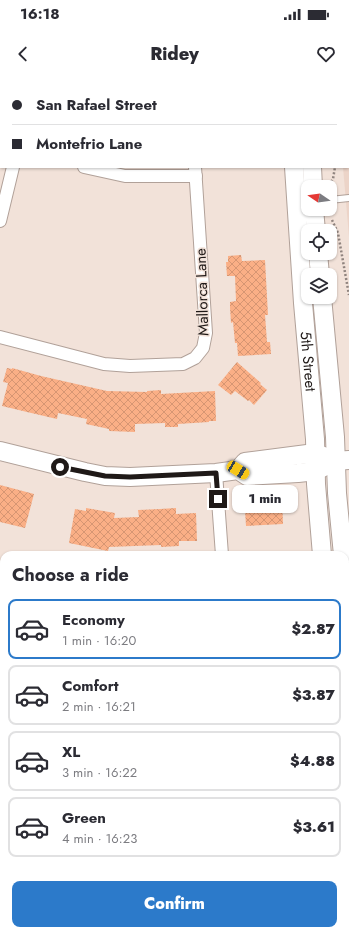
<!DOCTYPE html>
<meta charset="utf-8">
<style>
:root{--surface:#fff;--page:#f7f7f7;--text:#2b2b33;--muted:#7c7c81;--line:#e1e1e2;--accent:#2c7aca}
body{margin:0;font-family:Jost,sans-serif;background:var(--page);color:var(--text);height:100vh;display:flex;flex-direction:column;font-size:15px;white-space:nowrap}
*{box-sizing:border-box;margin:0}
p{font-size:13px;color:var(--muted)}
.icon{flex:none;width:22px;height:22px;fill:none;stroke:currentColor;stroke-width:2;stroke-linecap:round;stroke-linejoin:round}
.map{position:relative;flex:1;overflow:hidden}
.sheet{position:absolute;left:0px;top:471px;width:349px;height:384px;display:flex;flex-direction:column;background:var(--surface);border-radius:12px 12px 0 0;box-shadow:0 1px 3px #0004}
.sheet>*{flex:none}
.banner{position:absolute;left:0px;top:0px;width:349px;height:88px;box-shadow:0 1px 3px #0004;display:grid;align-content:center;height:88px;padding:0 12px;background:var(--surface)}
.needle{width:26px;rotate:283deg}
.tools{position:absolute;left:301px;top:100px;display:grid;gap:8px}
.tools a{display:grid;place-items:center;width:36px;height:36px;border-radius:8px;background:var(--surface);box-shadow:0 1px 3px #0004;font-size:20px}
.end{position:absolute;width:18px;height:18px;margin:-9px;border:5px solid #1f1917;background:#fff;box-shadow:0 0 0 2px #fff}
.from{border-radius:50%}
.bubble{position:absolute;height:28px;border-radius:8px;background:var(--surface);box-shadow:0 1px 3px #0004;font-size:13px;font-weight:800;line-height:28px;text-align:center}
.car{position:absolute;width:12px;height:24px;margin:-12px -6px;border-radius:5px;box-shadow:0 0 3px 1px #0007;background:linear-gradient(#f5c518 24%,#345 0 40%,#f5c518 0 76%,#345 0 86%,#f5c518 0)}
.banner b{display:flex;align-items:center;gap:14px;height:38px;font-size:15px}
.banner b+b{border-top:1px solid var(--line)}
.banner i{width:10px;height:10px;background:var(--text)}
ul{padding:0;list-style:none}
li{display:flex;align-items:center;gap:12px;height:60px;margin:0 8px 6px;padding:0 4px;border:2px solid var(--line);border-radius:8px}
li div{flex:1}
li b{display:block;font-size:15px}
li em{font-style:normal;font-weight:800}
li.selected{border-color:var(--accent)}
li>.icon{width:36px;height:36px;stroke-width:1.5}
h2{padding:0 12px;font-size:18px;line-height:48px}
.cta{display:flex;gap:8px;margin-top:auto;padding:8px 12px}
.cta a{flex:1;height:46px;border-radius:8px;background:var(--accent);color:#fff;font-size:16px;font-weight:800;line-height:46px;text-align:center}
.status{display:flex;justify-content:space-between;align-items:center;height:28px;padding:0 20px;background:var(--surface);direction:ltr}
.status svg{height:11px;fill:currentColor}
header{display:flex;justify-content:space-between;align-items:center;height:52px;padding:0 12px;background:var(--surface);font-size:18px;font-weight:800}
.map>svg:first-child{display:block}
.built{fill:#ecd4c8}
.building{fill:url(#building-cross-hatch)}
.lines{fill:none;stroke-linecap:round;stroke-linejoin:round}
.lane-casing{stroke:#b1a199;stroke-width:8}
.street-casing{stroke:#b1a199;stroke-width:14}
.secondary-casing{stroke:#b1a199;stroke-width:20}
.path{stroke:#90847f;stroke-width:2.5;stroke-dasharray:2 2;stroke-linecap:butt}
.lane{stroke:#fff;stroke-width:6}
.street{stroke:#fff;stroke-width:12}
.secondary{stroke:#fff;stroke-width:18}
.route{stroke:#1f1917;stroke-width:5}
.labels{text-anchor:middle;stroke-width:3;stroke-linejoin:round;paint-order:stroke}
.street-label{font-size:15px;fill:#1f1917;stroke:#f2e2d9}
</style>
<div class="status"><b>16:18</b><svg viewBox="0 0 49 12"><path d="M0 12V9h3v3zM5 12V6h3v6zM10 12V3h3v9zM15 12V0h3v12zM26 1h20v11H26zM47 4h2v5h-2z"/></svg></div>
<header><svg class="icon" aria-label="back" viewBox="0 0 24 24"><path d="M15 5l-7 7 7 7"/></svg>Ridey<svg class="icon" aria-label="heart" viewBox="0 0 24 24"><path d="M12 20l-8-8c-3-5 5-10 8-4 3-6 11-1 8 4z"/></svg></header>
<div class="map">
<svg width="349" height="855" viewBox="0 0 349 855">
<defs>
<pattern id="building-cross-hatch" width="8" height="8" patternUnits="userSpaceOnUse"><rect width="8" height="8" fill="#faaf86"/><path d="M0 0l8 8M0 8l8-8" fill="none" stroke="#d69673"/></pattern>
</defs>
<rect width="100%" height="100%" fill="#f2e2d9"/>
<path class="built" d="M335,0H349V157L343,87H348V1H335Z"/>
<g class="building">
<path d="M241,175L242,181L265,180L268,235H265L267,262H270L271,274L238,276L237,263H235L233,242L231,243L230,228V222L236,221L235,196H227L226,182H228V176Z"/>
<path d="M237,282L261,303L260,304L267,310L254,325L249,320L248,321L235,311L231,315L218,305Z"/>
<path d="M7,288L12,289V288L41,296L107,311L147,312V311L161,310V314L215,311L216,341H209V342L178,344V347H165V343L135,344V352L109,351V349L86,344L87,339L58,333L57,339L27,332L2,326L8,303L3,302Z"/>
<path d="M0,405L34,414L25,448L0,442Z"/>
<path d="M282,418L283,444L246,446L245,430H254V420Z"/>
<path d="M86,428L115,433L114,438L139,437L138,430L160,429L176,428V434L196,433L197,461H179V466L161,467V465L109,467L108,471L69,463L75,429L86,431Z"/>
</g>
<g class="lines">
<defs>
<path id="lane" d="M330,120L349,118"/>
<g id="street">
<path d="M190,0V1"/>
<path d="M0,67H1"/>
<path d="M84,87L125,96H196"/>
<path d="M0,141L13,87"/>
<path d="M0,257L104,284L130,286L183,284L195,278L203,268L206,253L195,87"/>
<path d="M216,393L222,475"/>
<path d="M0,534L4,535"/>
<path d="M0,707L4,708"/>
</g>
<g id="secondary">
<path d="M289,0V1"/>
<path d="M308,0V1"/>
<path id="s1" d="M294,87L303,223L315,359L316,404L322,475"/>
<path d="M312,87L313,107"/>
<path d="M314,129L316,151"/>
<path d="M318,173L320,195"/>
<path d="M322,217L335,357L337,413L343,475"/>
<path d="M0,371L85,392L105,396L130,397L216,393L238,390L247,396L298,393L316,391L335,381L349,380"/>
<path d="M238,390L245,382L315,373L326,377"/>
<path d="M345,506L349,556"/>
<path d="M345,610L349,595"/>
<path d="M345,616L349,667"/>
</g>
</defs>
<use href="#lane" class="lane-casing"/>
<use href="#street" class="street-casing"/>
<use href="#secondary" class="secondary-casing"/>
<g class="path">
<path d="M327,0V1"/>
<path d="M329,105L333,99L335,87"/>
<path d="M332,140L338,153L349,215"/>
<path d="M337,851L338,855"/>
</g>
<use href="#lane" class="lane"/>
<use href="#street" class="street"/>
<use href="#secondary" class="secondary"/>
</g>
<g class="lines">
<path class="route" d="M60,387L105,396L130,397L216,393L218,419"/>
</g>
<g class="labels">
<g class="street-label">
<text transform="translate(202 212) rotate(-92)" y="5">Mallorca Lane</text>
<text dy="5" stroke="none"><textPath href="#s1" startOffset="195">5th Street</textPath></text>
</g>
</g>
</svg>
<div class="tools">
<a><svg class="needle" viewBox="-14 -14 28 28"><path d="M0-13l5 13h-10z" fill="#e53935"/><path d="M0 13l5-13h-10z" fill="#7c7c81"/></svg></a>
<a><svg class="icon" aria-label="locate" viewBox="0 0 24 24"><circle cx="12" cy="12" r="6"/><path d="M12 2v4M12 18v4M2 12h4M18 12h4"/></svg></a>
<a><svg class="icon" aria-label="layers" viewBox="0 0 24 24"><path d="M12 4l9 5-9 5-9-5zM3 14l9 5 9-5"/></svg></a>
</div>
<i class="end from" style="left:60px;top:387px"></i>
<i class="end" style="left:218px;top:419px"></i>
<div class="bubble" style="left:232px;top:405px;width:66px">1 min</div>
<i class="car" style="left:238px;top:390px;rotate:121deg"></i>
<div class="banner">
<b><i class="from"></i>San Rafael Street</b>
<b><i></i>Montefrio Lane</b>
</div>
<section class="sheet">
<h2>Choose a ride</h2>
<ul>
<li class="selected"><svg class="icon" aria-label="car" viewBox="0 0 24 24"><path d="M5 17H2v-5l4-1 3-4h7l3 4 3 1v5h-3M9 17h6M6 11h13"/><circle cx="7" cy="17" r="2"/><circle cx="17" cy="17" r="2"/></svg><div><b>Economy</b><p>1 min · 16:20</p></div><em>$2.87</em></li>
<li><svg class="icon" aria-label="car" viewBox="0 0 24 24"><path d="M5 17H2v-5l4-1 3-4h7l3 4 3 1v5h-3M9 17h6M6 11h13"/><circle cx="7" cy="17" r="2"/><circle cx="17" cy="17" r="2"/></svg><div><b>Comfort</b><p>2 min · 16:21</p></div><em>$3.87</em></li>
<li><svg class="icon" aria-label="car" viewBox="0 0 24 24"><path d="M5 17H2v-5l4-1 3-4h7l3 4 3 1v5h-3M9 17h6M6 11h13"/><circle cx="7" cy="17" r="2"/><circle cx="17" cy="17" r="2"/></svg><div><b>XL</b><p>3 min · 16:22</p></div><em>$4.88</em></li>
<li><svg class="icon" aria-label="car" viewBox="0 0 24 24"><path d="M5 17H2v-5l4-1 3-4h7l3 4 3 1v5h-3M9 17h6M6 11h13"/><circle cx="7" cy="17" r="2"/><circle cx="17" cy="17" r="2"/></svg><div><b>Green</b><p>4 min · 16:23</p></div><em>$3.61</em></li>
</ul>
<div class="cta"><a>Confirm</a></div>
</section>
</div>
